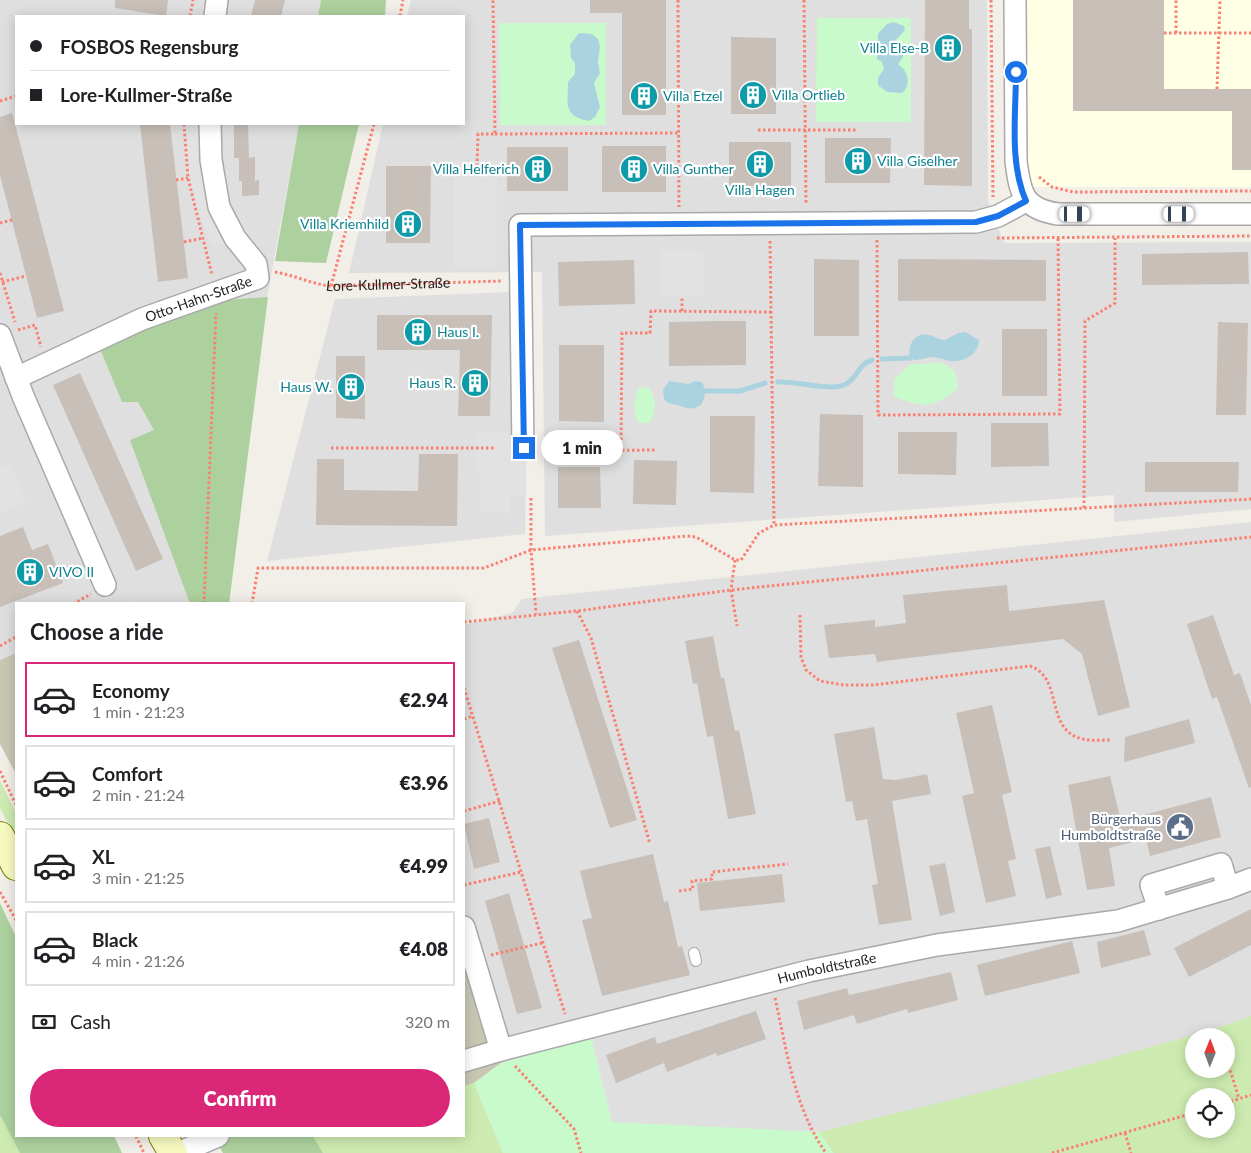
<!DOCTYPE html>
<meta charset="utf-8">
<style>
:root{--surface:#fff;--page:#f2f2f2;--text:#202124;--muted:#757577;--line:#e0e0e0;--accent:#db2777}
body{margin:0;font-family:Lato,sans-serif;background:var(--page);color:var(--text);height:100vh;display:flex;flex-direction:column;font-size:19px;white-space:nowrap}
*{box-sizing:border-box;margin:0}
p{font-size:16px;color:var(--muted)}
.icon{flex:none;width:28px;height:28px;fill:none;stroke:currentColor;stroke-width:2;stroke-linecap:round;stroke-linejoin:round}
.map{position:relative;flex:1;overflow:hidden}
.side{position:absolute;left:15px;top:602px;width:450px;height:535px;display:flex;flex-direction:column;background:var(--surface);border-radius:0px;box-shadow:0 2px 12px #0003}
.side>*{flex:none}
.banner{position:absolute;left:15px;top:15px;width:450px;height:110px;border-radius:0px;box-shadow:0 2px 12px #0003;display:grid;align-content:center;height:110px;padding:0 15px;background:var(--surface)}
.needle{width:32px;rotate:1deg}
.controls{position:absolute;left:1185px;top:1028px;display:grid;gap:10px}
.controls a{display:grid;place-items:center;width:50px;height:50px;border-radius:50%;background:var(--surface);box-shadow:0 2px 12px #0003;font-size:25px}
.end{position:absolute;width:22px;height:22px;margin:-11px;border:6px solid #1a73e8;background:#fff;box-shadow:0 0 0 2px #fff}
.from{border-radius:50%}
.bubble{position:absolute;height:35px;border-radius:18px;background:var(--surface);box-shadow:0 2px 12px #0003;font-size:16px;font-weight:800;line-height:35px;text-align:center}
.car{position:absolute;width:15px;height:30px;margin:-15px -8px;border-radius:6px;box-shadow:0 0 4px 1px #0007;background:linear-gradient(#fff 24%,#345 0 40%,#fff 0 76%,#345 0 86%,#fff 0)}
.banner b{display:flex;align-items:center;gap:18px;height:48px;font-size:19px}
.banner b+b{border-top:1px solid var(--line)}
.banner i{width:12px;height:12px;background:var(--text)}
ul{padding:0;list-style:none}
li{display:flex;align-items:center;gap:15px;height:75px;margin:0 10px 8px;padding:0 5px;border:2px solid var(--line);border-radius:0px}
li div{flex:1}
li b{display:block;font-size:19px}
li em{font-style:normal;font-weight:800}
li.on{border-color:var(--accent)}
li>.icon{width:45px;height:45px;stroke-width:1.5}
h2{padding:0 15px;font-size:22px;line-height:60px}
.pay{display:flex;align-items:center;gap:12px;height:55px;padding:0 15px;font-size:19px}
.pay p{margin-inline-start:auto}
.primary-button{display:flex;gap:10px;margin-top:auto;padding:10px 15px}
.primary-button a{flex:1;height:58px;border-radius:30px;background:var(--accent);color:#fff;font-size:20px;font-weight:800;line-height:58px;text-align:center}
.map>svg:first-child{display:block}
.residential{fill:#e0dfdf;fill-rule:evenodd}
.education{fill:#ffffe5}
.construction{fill:#c7c7b4}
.grass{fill:#cdebb0;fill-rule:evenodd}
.forest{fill:#add19e}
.park{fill:#c8facc}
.parking{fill:#e2e2e2}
.water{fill:#aad3df}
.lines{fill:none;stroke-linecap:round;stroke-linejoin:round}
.stream{stroke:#aad3df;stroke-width:5}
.building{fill:#c7bfb8}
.lane-casing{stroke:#a9a9a9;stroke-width:12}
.street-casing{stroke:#a9a9a9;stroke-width:24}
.secondary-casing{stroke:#707d05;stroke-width:30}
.path{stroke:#fa8072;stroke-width:3;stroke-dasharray:2.5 2.5;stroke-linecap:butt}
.lane{stroke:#fff;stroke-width:10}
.street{stroke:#fff;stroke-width:21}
.secondary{stroke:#f7fabf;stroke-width:28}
.route{stroke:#1a73e8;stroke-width:6}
.labels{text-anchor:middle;stroke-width:4.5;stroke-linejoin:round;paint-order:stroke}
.culture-label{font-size:14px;fill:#0d838f;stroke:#fff;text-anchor:start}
.street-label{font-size:14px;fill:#222;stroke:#fff}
.service-label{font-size:14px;fill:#4e5e75;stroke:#fff;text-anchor:end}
</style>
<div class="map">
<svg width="1251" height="1153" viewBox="0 0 1251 1153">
<rect width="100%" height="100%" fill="#f2efe9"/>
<g class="residential">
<path d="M0,0H321L318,16H16V124H299L267,298L229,604H137L133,601L128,604H16V653L0,660Z"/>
<path d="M411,0H987L988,201L1004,243L1251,242V509L1114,522V495L545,536L542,272L349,273L383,124H464V16H407Z"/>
<path d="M511,292L527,426L525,534L267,561L335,299Z"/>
<path d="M1251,522V1153H503L474,1083L490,1071L464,940V625L512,613L522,599ZM1194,1036H1226V1069H1194ZM1194,1096H1226V1129H1194Z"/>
</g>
<path class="education" d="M1025,0H1251V187H1034L1028,173Z"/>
<g class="construction">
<path d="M16,653V774L0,744V660Z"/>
<path d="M464,940L501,1063L474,1083L464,1086Z"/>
</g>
<g class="grass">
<path d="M0,780L16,813V840L0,808Z"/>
<path d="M1251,1016V1153H834L819,1132L1012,1085L1212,1030ZM1194,1036H1226V1069H1194ZM1194,1096H1226V1129H1194Z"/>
<path d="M474,1083L503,1153H323L313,1136H464V1086Z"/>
<path d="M0,1115L19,1150L20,1153H0Z"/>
</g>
<g class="forest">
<path d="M321,0H386L385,16H318Z"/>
<path d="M299,124H359L326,263L275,261Z"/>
<path d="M268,297L229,604H190L130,440L154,430L138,402H122L101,351L156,324L225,300Z"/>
<path d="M0,903L16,937V1136H114L122,1153H20L0,1115Z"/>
<path d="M213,1136H313L323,1153H223Z"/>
</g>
<g class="park">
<path d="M817,18H911V122H816Z"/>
<path d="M499,23H606V125H500Z"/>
<path d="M942,363L955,371L958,389C929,409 926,408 894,397V379L910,364Z"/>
<path d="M640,387L649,388C657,398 656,413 649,423H638C633,411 633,398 640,387Z"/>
<path d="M591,1037L612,1122L819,1132L834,1153H503L474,1083L501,1063Z"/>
</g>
<g class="parking">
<path d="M185,124H200L218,227L227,245L212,244L197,210L188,168Z"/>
<rect x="454" y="161" width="43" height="107"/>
<rect x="659" y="250" width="44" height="45"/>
<path d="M477,433H526L525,496H510V513L481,512L480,473H476Z"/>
<path d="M10,463L26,503L0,513V467Z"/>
</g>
<g class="water">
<path d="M894,22L904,26L905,30L895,41L896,46L903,50V57L898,64C908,71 912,85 902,93L887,92L878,85V78L884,69L882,62L877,59L878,34L887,24Z"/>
<path d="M579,33L592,34L598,39L600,46L598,62L600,73L594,83L600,107L595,117L589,121C563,116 568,104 568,82L575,74V63L571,58L570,45Z"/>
<path d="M965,332L979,340C979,352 967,361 955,361C947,362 940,357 932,357C924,357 919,363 910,358C907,345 915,332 929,335C935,336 939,340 945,340L958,333Z"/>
<path d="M669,381L688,384L695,381L702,382L706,391L702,404C689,414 682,404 668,403L664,399L663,390Z"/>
</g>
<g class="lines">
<g class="stream">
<path d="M882,359L910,358"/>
<path d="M778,382C796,381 829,391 844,385C857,380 858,364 872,360"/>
<path d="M706,391H740L765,383"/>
</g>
</g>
<g class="building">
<path d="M115,0H168L166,16L115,8Z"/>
<path d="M255,0H285L281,16H251Z"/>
<path d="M590,0H666V115H622V13H590Z"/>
<path d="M925,0H969V29H972V186L924,185Z"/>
<path d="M1073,0H1164V89H1251V170H1232V111H1073Z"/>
<path d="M731,37L776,38V114H731Z"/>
<path d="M12,113L64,311L37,318L0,175V117Z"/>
<path d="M140,124H170L188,278L158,282Z"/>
<path d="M234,124H248L249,158L255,157V181L259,180V195L242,196V181H239V158H234Z"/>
<path d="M825,138H891L890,183H825Z"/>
<rect x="729" y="142" width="62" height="44"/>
<rect x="602" y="146" width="64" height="46"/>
<rect x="507" y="147" width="61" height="44"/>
<path d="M386,166H431L430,243H386Z"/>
<path d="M1248,252L1249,284L1142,285V254Z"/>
<path d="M814,259L859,260V336H814Z"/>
<path d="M898,259L1046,260V301H898Z"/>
<path d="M634,260L635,304L559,306L558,262Z"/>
<path d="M377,315H492L490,416H458L460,350H377Z"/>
<path d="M720,321H746V365L669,366V322Z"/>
<path d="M1218,322L1248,323L1246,415H1216Z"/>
<rect x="1002" y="329" width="45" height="67"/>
<path d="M559,345H604V422L559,421Z"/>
<path d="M336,356H365V419L336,418Z"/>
<path d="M80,373L163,559L136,571L53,385Z"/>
<path d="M820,414L863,415V487L818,486Z"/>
<path d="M710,416H755L754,493L710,492Z"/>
<path d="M991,423H1048L1049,466L991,467Z"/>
<path d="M898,432H957L956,475L898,474Z"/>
<path d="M419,454H458L457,526L316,525L317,459H344V490L418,491Z"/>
<path d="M634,460L677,461L676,505L633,504Z"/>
<path d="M1145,462H1239L1238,492H1145Z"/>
<path d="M558,467H600L601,508H558Z"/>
<path d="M23,527L32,550L48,544L63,583L0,607V536Z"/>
<path d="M1007,585L1009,611L1104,600L1130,707L1098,716L1082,654L1063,639L877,662L875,654L829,658L824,625L875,620V627L906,623L903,595Z"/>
<path d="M1213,615L1234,675L1240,673L1251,705V787L1249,788L1217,697L1212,699L1187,624Z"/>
<path d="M713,636L721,678H724L735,731L739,730L756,814L728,819L713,736L707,737L697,683L693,684L685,641Z"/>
<path d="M579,640L637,820L610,828L552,648Z"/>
<path d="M992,705L1012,792L1002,795L1016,859L1008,861L1016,896L986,903L962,796L974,793L956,713Z"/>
<path d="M1189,719L1195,743L1124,762L1125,737Z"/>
<path d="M874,727L883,779L896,780L927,774L931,794L892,801L912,920L879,925L872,885L878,884L867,819L856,821L852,801L846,802L834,734Z"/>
<path d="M1110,776L1121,821L1211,797L1221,837L1150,856L1146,839L1109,848L1115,886L1087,890L1068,785Z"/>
<path d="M489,818L500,862L474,869L464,824Z"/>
<path d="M1050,846L1062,895L1046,899L1035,849Z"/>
<path d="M653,854L664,902L668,901L678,947L682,946L690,975L602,996L582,920L592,918L580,871Z"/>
<path d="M945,863L955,912L940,916L929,866Z"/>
<path d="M782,874L785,902L700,911L697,883Z"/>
<path d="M509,893L542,1008L517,1014L485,901Z"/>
<path d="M1251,909V945L1189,977L1174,948Z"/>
<path d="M1144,930L1151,955L1101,968L1097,942Z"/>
<path d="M1072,941L1080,973L985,996L977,965Z"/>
<path d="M951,972L958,1000L908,1013L907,1009L857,1024L854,1015L804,1030L797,1001L847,988L849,995Z"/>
<path d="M756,1011L766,1039L717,1056L716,1053L667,1072L664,1063L616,1083L606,1055L655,1037L657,1044Z"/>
</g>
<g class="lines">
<defs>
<path id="lane" d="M694,953L696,961"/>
<g id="street">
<path d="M1015,0L1016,161C1020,193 1023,209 1058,214H1251"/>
<path d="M215,16L217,0"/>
<path d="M0,335L23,396L105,585"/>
<path id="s2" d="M16,378L142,319L258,278L256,264L235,238L219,207L211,160L210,124"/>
<path d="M523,448L520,225L976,222L998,216L1026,201"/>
<path d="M1159,909L1151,885L1221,864L1228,888"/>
<path d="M464,927L501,1050L464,1061"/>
<path id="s3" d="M501,1050L809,971L937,945L1118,921L1228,888L1251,879"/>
<path d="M178,1153L218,1136"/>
</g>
<g id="secondary">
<path d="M0,836L16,866"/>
<path d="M163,1136L173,1153"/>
</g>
</defs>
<use href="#lane" class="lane-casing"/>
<use href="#street" class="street-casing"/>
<use href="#secondary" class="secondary-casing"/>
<g class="path">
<path d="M678,0L679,207"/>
<path d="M804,0L806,204"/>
<path d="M991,0L993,197"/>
<path d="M190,16L193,0"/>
<path d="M400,16L403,0"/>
<path d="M1164,33H1251"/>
<path d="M1176,33V0"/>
<path d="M1217,89L1220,0"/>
<path d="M0,101L16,96"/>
<path d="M184,124L188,178L212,275"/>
<path d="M758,130H858"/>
<path d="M495,134L679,133"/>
<path d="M477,166L478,134H495L493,0"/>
<path d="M1039,177L1052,187L1073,192L1251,191"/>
<path d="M176,180L188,178"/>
<path d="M0,223L12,220"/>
<path d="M997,238L1251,236"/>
<path d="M877,240L878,415L1060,414L1058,237"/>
<path d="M770,241L774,525"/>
<path d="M184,242L203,238"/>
<path id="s1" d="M275,272C294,275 311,284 331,286L502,281"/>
<path d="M0,273L15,322"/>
<path d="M2,282L26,276"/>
<path d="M331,286L374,124"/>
<path d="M682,311V296"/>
<path d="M18,330L35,325L41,347"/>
<path d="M331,448H494"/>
<path d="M621,450L622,333H650L651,311L771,312"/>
<path d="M542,451L655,450"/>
<path d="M531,498V550L536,614"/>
<path d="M1084,508L1085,321L1115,303V238"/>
<path d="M735,560L731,590L737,626"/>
<path d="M73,604L91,594"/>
<path d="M204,604L216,313"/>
<path d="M252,604L258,568H484L531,550L687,536L696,537L735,560H741L759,533L774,525L1251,499"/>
<path d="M577,611L591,638L650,844"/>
<path d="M800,615L801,657L806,670L820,681L844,685H873L1030,666C1064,677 1044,731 1083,739C1091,741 1101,740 1110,740"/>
<path d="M464,622L577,611L731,590L1251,537"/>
<path d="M0,646L16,637"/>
<path d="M464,688L565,1014"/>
<path d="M464,719L473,716"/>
<path d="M0,771L16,805"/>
<path d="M464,811L500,801"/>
<path d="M464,885L521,872"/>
<path d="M679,891L693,889L692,881L712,879V872L788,864"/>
<path d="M0,892L16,920"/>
<path d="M491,955L542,943"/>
<path d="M775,998C787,1051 794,1108 826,1153"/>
<path d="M1226,1056L1239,1099"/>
<path d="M515,1066L574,1129L581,1153"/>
<path d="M1226,1103L1251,1095"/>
<path d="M1125,1133L1131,1153"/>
<path d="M136,1136L144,1153"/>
<path d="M1052,1153L1194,1113"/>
</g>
<use href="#lane" class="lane"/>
<use href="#street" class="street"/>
<use href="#secondary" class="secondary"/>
</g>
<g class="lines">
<path class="route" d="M524,448L520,225L976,222L998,216L1026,201C1009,163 1016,113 1016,72"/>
</g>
<defs>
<symbol id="building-disc" viewBox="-11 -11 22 22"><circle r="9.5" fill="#0f9aa8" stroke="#fff"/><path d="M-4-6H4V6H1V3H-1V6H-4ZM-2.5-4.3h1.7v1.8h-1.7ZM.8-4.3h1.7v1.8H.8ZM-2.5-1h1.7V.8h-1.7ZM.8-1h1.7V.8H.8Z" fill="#fff"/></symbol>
<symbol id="civic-disc" viewBox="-11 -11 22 22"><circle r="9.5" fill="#5c6f8a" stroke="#fff"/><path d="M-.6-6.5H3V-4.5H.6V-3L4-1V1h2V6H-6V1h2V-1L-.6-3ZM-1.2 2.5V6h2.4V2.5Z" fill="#fff"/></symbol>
</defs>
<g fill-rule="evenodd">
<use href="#building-disc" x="932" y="32" width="32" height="32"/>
<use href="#building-disc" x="737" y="79" width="32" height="32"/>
<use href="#building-disc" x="628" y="80" width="32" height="32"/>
<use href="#building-disc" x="842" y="145" width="32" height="32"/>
<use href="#building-disc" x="744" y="148" width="32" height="32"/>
<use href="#building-disc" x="522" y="153" width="32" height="32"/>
<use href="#building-disc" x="618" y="153" width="32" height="32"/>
<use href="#building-disc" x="392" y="208" width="32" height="32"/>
<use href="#building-disc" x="402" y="316" width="32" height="32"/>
<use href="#building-disc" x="459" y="367" width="32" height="32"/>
<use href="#building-disc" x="335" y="371" width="32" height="32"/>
<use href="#building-disc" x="14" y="556" width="32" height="32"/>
<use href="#civic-disc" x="1164" y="811" width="32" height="32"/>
</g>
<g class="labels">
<g class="culture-label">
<text x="929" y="53" text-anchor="end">Villa Else-B</text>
<text x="772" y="100">Villa Ortlieb</text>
<text x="663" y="101">Villa Etzel</text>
<text x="877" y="166">Villa Giselher</text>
<text x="519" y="174" text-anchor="end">Villa Helferich</text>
<text x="653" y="174">Villa Gunther</text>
<text x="760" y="195" text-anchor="middle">Villa Hagen</text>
<text x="389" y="229" text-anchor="end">Villa Kriemhild</text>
<text x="437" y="337">Haus I.</text>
<text x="456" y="388" text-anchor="end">Haus R.</text>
<text x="332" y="392" text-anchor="end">Haus W.</text>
<text x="49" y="577">VIVO II</text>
</g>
<g class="street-label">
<text dy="5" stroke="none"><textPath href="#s1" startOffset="115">Lore-Kullmer-Straße</textPath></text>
<text dy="5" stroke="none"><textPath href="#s2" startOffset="199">Otto-Hahn-Straße</textPath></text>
<text dy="5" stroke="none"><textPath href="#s3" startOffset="336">Humboldtstraße</textPath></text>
</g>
<g class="service-label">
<text x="1161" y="824">Bürgerhaus<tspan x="1161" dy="16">Humboldtstraße</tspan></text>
</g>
</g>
</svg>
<div class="controls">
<a><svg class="needle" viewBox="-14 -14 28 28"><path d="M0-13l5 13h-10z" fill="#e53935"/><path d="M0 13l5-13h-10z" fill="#757577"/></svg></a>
<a><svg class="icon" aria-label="locate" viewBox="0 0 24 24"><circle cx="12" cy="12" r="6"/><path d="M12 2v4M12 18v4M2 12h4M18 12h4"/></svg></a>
</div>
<i class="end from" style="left:1016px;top:72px"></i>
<i class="end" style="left:524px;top:448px"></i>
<div class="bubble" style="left:541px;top:430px;width:82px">1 min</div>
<i class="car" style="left:1075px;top:214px;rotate:90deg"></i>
<i class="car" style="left:1179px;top:214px;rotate:90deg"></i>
<div class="banner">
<b><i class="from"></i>FOSBOS Regensburg</b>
<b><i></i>Lore-Kullmer-Straße</b>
</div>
<section class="side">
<h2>Choose a ride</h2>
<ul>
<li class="on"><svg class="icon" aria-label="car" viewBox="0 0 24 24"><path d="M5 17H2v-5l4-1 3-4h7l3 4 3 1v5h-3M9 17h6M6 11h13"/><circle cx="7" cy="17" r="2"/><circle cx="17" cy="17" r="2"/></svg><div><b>Economy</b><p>1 min · 21:23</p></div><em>€2.94</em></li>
<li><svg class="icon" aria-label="car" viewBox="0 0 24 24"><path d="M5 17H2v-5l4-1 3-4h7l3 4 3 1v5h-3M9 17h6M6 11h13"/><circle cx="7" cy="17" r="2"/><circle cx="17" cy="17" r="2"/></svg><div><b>Comfort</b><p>2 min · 21:24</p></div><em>€3.96</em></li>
<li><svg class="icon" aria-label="car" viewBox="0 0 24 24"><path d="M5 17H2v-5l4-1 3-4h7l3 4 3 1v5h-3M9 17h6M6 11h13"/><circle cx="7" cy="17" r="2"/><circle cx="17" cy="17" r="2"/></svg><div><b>XL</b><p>3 min · 21:25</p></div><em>€4.99</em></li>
<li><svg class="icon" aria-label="car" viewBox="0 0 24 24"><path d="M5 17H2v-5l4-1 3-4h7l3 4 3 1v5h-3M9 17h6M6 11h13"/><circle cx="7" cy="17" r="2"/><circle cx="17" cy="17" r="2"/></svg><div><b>Black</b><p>4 min · 21:26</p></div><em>€4.08</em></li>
</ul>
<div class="pay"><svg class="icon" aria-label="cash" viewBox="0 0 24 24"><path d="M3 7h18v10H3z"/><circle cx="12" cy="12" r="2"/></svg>Cash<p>320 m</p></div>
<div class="primary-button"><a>Confirm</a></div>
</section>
</div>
